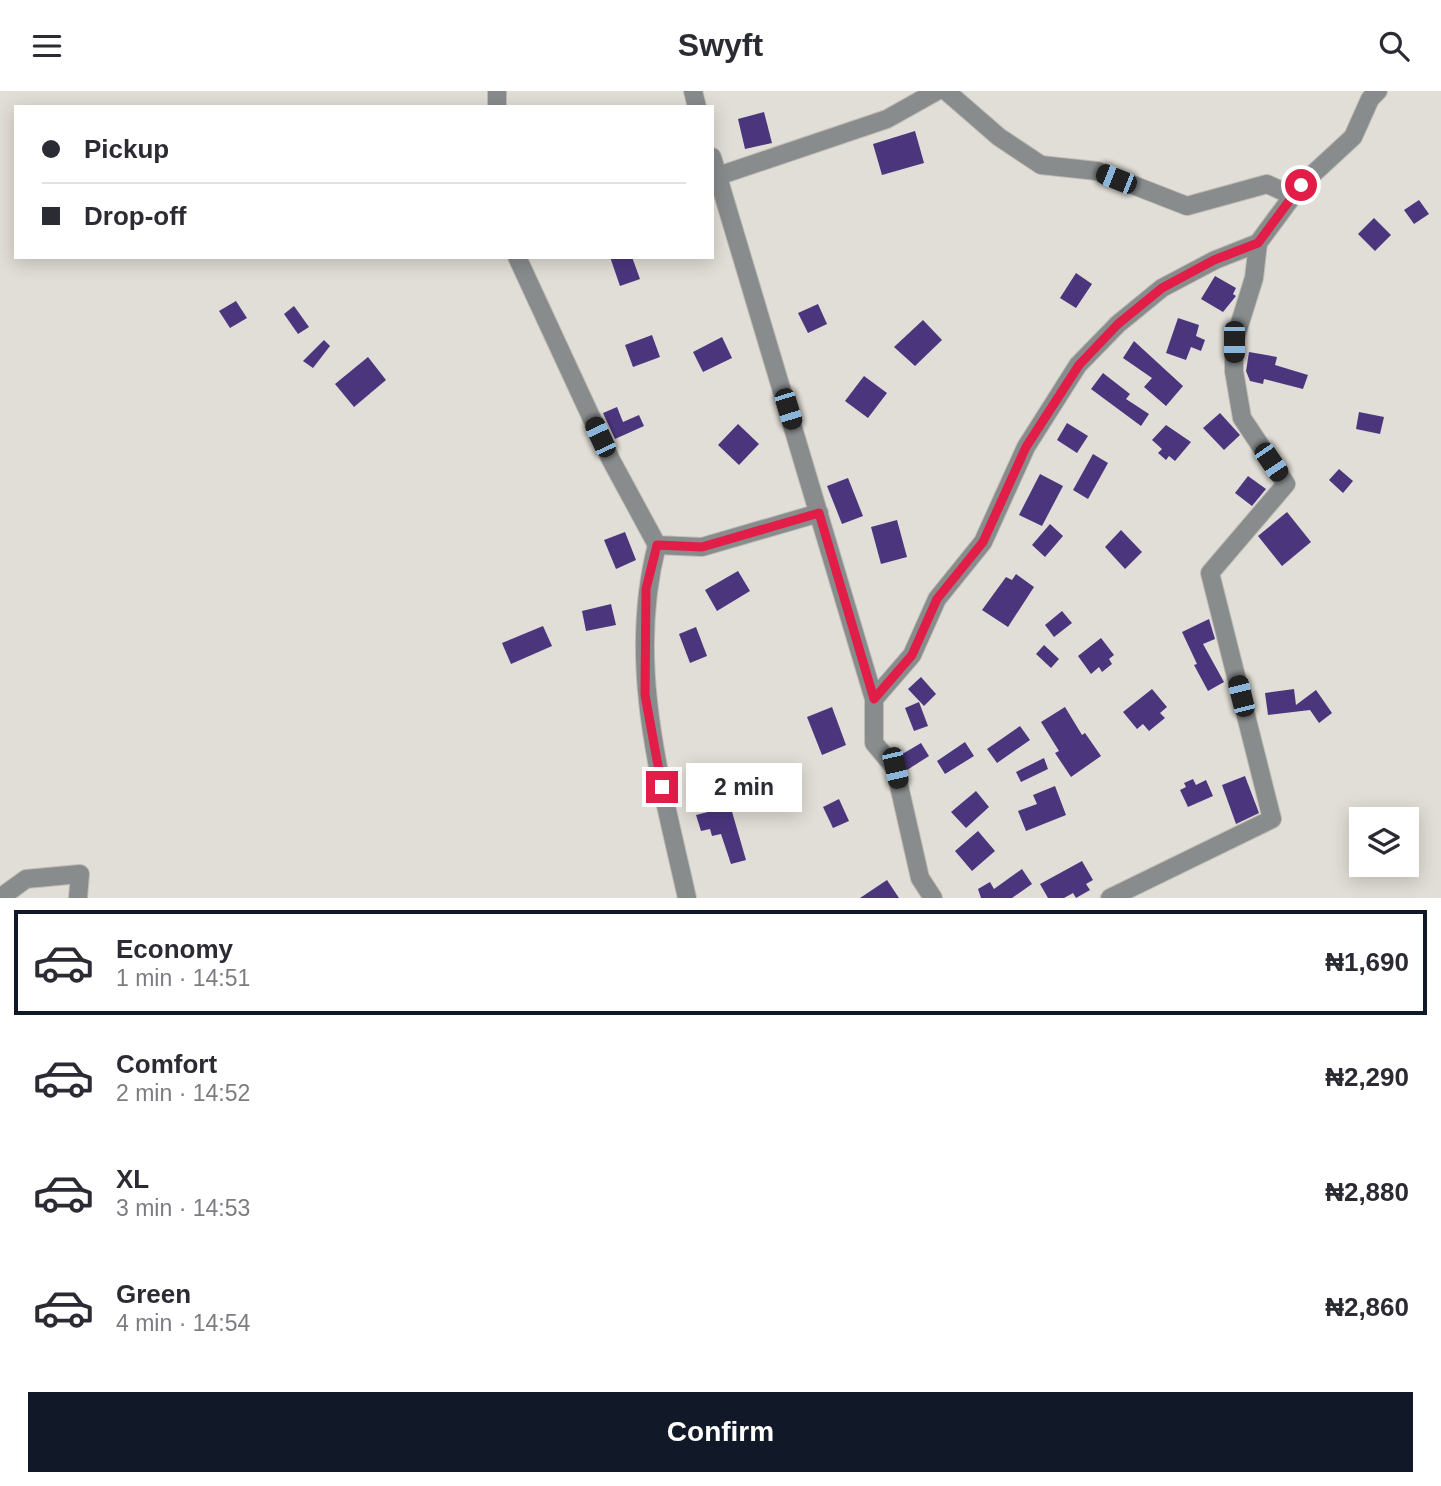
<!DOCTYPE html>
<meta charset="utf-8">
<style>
:root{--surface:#fff;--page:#f7f7f7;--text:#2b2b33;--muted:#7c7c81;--line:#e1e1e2;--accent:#111827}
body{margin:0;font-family:Helvetica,sans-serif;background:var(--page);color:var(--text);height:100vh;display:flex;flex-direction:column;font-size:26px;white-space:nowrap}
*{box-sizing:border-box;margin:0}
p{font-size:23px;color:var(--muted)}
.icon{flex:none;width:38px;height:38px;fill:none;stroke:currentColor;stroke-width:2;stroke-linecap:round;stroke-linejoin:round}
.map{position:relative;height:807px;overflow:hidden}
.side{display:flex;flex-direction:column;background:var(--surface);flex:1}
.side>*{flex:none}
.banner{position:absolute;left:14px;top:14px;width:700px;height:154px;border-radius:0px;box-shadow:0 4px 18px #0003;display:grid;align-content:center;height:154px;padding:0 28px;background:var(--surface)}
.fabs{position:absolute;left:1349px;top:716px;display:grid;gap:14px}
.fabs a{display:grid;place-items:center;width:70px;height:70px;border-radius:0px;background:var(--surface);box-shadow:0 4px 18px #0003;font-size:35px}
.end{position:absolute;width:32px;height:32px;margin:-16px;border:9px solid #e11d48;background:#fff;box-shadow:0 0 0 4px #fff}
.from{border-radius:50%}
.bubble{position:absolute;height:49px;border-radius:0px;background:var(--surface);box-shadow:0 4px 18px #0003;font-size:23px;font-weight:600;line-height:49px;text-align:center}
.car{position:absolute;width:21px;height:42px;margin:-21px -10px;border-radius:9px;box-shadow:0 0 5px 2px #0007;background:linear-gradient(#222 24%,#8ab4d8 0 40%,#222 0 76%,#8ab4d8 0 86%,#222 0)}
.banner b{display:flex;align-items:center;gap:24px;height:66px;font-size:26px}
.banner b+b{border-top:2px solid var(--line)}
.banner i{width:18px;height:18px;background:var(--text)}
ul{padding:12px 0 0;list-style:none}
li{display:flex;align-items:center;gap:21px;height:105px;margin:0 14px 10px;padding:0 14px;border:4px solid transparent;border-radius:0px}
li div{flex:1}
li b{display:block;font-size:26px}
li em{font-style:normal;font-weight:600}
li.active{border-color:var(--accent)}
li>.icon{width:63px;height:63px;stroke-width:1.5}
.button{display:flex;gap:14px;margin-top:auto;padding:14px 28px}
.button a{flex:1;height:80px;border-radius:0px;background:var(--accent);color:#fff;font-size:28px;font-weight:600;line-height:80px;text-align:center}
header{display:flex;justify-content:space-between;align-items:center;height:91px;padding:0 28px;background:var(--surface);font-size:32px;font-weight:600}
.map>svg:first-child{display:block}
.building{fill:#4b367e}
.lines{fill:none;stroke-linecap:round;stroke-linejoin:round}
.minor-casing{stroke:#bebbb5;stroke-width:20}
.minor{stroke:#888c8c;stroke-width:18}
.route{stroke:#e11d48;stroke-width:9}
</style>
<header><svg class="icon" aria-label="menu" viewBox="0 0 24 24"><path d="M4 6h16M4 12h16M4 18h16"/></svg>Swyft<svg class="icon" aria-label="search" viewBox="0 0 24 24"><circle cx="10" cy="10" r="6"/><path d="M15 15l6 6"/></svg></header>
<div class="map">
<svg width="1441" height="807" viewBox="0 0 1441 807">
<rect width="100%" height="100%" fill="#e1ded7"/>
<g class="building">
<path d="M764,21L772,52L745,58L738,28Z"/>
<path d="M915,40L924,72L882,84L873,53Z"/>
<path d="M1419,109L1429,123L1414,133L1404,119Z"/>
<path d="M1374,127L1391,144L1375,160L1358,143Z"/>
<path d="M610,166H632L640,188L620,195Z"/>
<path d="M1076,182L1092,193L1076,217L1060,207Z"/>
<path d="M1215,185L1236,197L1233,203L1236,205L1223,221L1201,208Z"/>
<path d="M236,210L247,227L230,237L219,220Z"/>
<path d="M818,213L827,233L808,242L798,222Z"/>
<path d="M294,215L309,236L298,243L284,223Z"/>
<path d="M1178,227L1199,234L1196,245L1205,249L1201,260L1191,256L1186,269L1166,262Z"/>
<path d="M923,229L942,249L915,275L894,256Z"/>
<path d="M652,244L660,266L633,276L625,254Z"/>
<path d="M722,246L732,267L703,281L693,261Z"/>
<path d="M324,249L330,255L313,277L303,270Z"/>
<path d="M1134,250L1183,295L1166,315L1144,296L1152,287L1123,267Z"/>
<path d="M1249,261L1277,266L1275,274L1308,284L1303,298L1264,288L1263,293L1250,290L1246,280Z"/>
<path d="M368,266L386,289L354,316L335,293Z"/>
<path d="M1103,282L1130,303L1126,308L1149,323L1141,335L1091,298Z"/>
<path d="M864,285L887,302L868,327L845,310Z"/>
<path d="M617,316L623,331L639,324L644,335L615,348L603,322Z"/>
<path d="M1359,321L1384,326L1380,343L1356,338Z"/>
<path d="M1220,322L1240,344L1224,359L1203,337Z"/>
<path d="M1067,332L1088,345L1077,362L1057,349Z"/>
<path d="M738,333L759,353L739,374L718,354Z"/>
<path d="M1166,334L1191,351L1175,370L1169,365L1166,369L1158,362L1162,358L1152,349Z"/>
<path d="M1093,363L1108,372L1088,408L1073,399Z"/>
<path d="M1339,378L1353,390L1343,402L1329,389Z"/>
<path d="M1040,383L1063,395L1042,435L1019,424Z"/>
<path d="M1248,385L1266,398L1252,415L1235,402Z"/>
<path d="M848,387L863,425L842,433L827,395Z"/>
<path d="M1287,421L1311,451L1282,475L1258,445Z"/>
<path d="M897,429L907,466L881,473L871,436Z"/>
<path d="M1050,433L1063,445L1045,466L1032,454Z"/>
<path d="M1121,439L1142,461L1125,478L1105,456Z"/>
<path d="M625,441L636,469L616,478L604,449Z"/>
<path d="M738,480L750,500L717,520L705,499Z"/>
<path d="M1016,483L1034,496L1008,536L982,519L1006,486L1012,489Z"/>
<path d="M611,513L616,534L586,540L582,520Z"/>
<path d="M1062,520L1072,532L1054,546L1045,534Z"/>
<path d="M1209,528L1215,548L1203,553L1224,591L1208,600L1194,574L1197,573L1182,541Z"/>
<path d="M543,535L552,555L511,573L502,552Z"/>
<path d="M696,536L707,565L690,572L679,543Z"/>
<path d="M1101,547L1114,564L1109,568L1112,573L1102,581L1099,576L1091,583L1078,565Z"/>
<path d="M1044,554L1059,568L1051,577L1036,563Z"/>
<path d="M921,586L936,603L924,615L908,598Z"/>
<path d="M1152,598L1167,616L1160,622L1165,627L1149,640L1143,633L1137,638L1123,621Z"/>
<path d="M1294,598L1296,614L1316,599L1332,622L1319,632L1310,619L1268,624L1265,602Z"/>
<path d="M919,611L928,635L914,640L905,617Z"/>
<path d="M832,616L846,654L822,664L807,626Z"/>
<path d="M1065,616L1082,644L1085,642L1101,665L1071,686L1055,662L1059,660L1041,631Z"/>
<path d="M1020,635L1030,649L997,672L987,658Z"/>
<path d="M965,651L974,665L945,683L937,670Z"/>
<path d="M921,652L929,665L907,679L899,665Z"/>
<path d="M1044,667L1048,678L1021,691L1016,681Z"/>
<path d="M1245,685L1259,722L1236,733L1222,694Z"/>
<path d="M1193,688L1196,694L1206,689L1213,705L1188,716L1180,699L1186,696L1184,692Z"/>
<path d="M1055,695L1066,724L1026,740L1018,720L1037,713L1033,704Z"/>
<path d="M726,700L746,769L731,773L721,743L712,745L710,738L701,740L696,724L708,721L704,706Z"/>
<path d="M976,700L989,716L966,737L951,721Z"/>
<path d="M839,708L849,730L833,737L823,716Z"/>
<path d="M978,740L995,760L972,780L955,760Z"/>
<path d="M1082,770L1093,789L1086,793L1090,799L1076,807L1073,802L1064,807H1048L1040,793Z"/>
<path d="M1022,778L1032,793L1012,807H981L978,798L990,791L994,798Z"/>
<path d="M887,789L899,807H860Z"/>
</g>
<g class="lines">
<defs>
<g id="minor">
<path d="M497,0V16"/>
<path d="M693,0L697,16"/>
<path d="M946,0L999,46L1041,74L1097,80L1187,115L1267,93L1293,105"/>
<path d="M712,66L874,608V652L895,677L920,787L933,807"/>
<path d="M718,85L887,28L937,0"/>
<path d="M517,166L611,369L657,454L702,456L819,422"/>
<path d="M657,454C626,574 661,690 687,807"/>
<path d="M874,608L912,564L937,508L983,451L1026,356L1078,274L1118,233L1162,197L1215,169L1258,152L1301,94L1353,46L1370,8L1378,0"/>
<path d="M0,807L26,788L80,783L78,807"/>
<path d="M1110,807L1272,728L1210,482L1286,393L1242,327L1234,280V251L1254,187L1258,152"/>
</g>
</defs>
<use href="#minor" class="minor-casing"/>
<use href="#minor" class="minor"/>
</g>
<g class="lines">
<path class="route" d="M662,696L645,604L646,498L657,454L702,456L819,422L874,608L912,564L937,508L983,451L1026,356L1079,274L1118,233L1162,197L1214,169L1258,152L1301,94"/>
</g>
</svg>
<div class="fabs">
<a><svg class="icon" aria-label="layers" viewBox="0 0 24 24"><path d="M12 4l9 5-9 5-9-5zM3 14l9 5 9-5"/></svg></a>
</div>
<i class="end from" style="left:1301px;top:94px"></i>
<i class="end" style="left:662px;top:696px"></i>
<div class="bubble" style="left:686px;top:672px;width:116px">2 min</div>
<i class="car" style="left:1116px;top:88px;rotate:292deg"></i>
<i class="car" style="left:1234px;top:251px;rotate:180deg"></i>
<i class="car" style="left:788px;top:318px;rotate:163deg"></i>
<i class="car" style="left:600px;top:346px;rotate:335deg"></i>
<i class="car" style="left:1271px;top:371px;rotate:146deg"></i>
<i class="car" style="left:1241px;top:605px;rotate:346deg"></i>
<i class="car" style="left:895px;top:677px;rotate:167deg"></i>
<div class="banner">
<b><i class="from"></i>Pickup</b>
<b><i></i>Drop-off</b>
</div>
</div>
<section class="side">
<ul>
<li class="active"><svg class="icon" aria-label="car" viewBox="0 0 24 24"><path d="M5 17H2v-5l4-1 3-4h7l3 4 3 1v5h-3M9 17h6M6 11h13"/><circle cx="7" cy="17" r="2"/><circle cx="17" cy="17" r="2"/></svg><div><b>Economy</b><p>1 min · 14:51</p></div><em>₦1,690</em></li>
<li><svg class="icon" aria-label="car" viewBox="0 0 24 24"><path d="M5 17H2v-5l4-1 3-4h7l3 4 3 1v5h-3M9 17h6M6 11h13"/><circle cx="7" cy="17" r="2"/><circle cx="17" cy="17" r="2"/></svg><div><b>Comfort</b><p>2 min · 14:52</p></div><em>₦2,290</em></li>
<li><svg class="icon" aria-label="car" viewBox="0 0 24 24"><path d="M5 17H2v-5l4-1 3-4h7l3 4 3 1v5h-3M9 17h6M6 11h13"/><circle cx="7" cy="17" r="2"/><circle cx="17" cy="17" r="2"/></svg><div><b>XL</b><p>3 min · 14:53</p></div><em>₦2,880</em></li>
<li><svg class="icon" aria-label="car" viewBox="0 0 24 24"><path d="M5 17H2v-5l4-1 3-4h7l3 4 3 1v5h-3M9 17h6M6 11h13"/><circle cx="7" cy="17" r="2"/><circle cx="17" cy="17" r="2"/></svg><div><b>Green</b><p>4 min · 14:54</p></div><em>₦2,860</em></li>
</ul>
<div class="button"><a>Confirm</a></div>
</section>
